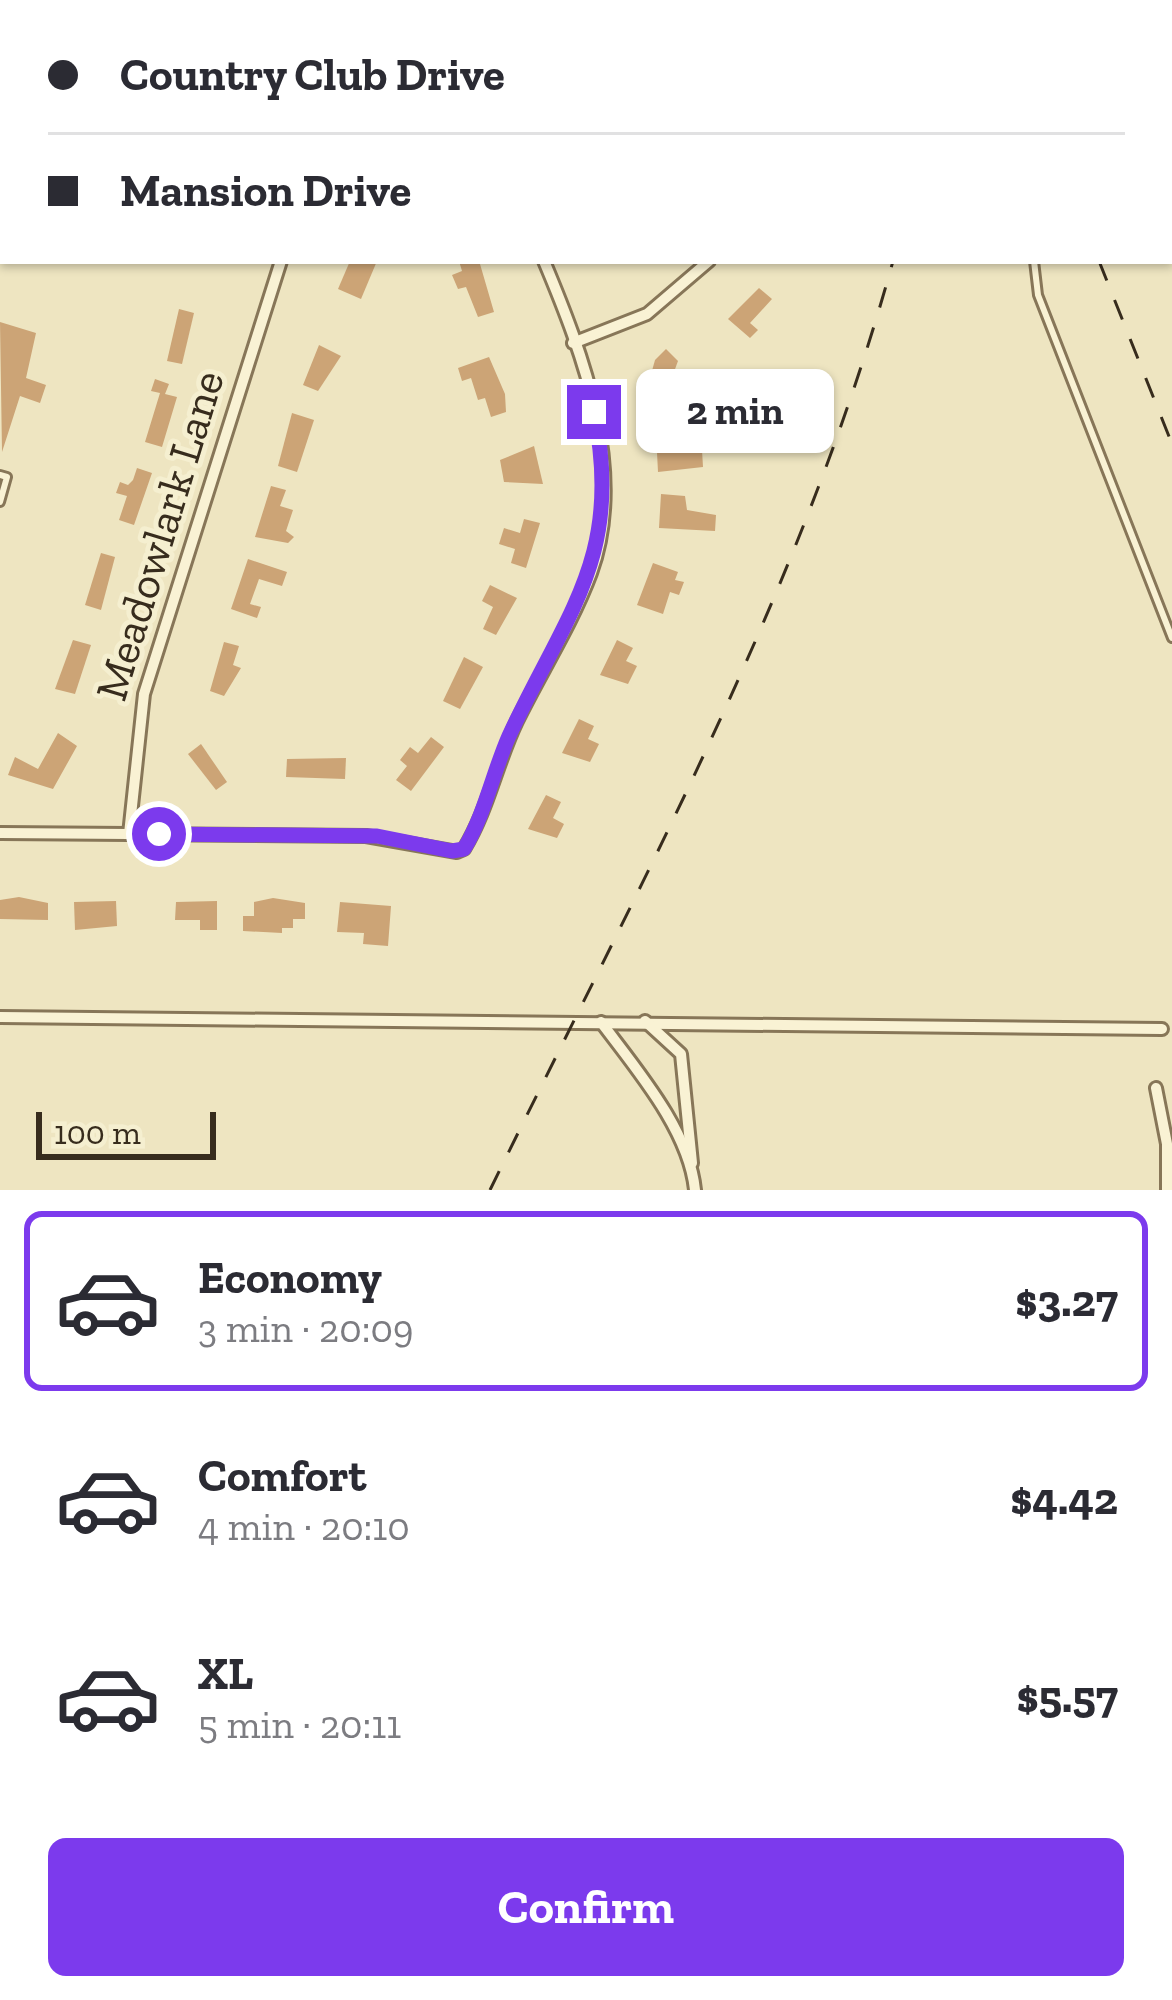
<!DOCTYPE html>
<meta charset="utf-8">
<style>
:root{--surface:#fff;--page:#f7f7f7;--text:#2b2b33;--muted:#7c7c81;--line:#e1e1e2;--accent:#7c3aed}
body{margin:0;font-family:"Zilla Slab",serif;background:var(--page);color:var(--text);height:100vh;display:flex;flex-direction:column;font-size:45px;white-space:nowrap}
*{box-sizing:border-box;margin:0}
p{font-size:39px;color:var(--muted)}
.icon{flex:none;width:66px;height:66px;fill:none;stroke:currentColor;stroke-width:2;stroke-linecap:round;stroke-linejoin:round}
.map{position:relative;height:1190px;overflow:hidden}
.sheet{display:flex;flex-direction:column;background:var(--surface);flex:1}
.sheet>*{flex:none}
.hud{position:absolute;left:0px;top:0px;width:1173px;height:264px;box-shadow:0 3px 9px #0004;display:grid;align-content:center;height:264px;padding:0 48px;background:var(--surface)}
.scale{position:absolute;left:36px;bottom:30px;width:180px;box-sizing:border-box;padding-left:12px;border:6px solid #372c1d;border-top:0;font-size:33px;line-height:42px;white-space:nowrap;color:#372c1d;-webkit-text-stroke:9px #f5efd0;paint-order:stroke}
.end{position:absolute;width:54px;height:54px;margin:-27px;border:15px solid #7c3aed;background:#fff;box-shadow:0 0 0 6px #fff}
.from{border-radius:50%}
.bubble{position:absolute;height:84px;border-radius:18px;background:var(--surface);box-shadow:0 3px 9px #0004;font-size:39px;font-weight:700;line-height:84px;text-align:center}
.hud b{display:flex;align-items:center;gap:42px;height:114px;font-size:45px}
.hud b+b{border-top:3px solid var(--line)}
.hud i{width:30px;height:30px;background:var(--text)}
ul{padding:21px 0 0;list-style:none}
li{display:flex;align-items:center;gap:36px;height:180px;margin:0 24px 18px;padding:0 24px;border:6px solid transparent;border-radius:18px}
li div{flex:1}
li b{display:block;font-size:45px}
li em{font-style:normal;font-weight:700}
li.active{border-color:var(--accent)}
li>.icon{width:108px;height:108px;stroke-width:1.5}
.action{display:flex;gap:24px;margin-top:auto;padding:24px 48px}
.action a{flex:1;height:138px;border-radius:18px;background:var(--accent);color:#fff;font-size:48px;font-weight:700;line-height:138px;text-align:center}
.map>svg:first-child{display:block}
.building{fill:#cca476}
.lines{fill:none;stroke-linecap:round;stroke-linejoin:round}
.lane-casing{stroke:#877658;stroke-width:12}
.street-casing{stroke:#877658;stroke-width:16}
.lane{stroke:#f9f2d4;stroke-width:6}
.street{stroke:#f9f2d4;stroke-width:10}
.rail{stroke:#372c1d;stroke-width:3;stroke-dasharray:21 21;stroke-linecap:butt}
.route{stroke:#7c3aed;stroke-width:15}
.labels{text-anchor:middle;stroke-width:10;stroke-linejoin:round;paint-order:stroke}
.street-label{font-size:45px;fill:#372c1d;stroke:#f5efd0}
</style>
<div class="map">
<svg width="1172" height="1190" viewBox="0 0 1172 1190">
<rect width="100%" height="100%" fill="#eee5c1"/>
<g class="building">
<path d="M350,261H377L361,299L338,289Z"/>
<path d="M459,261L480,264L494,312L478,317L466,287L458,289L452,275L462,271Z"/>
<path d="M759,288L772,299L750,323L758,330L750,338L728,319Z"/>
<path d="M179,309L194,313L182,364L167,361Z"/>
<path d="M0,322L36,333L26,378L46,385L40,403L20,396L2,452Z"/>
<path d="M319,345L341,356L318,391L303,385Z"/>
<path d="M666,349L678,361L664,399L646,392L655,360Z"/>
<path d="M489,357L505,394L506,412L491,417L485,398L478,400L471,378L462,381L458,368Z"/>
<path d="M155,379L169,384L165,394L177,397L162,447L145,442L160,393L151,391Z"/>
<path d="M292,413L314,420L297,472L278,466Z"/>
<path d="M673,432L676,451L702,450L703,467L658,472L656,433Z"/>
<path d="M534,446L543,484L504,482L500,460Z"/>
<path d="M137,468L152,473L134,525L119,520L127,496L116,493L120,482L128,485L133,480Z"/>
<path d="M271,486L286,490L280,506L293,510L286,531L294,537L288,543L255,537Z"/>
<path d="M661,494L685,496L687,510L716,515L715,531L659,528Z"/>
<path d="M524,519L540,523L526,568L511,563L515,549L499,544L504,528L520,533Z"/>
<path d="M101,553L115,557L101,610L85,605Z"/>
<path d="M248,559L287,572L282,586L259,579L250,604L261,607L257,618L231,609Z"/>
<path d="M653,563L678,572L675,580L684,582L679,595L670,592L663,614L637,605Z"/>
<path d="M490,585L517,598L496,635L483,629L493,607L482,601Z"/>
<path d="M73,640L91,645L75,694L55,689Z"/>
<path d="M617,640L633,648L626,661L637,666L628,684L600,675Z"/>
<path d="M224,642L239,646L233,665L241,668L224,696L210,691Z"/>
<path d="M464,657L483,667L460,709L443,701Z"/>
<path d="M579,719L594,726L588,739L599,744L590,762L562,753Z"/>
<path d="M58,733L77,746L53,789L8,775L15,757L38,769Z"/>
<path d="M431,737L444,747L411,791L396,780L407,766L400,760L410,747L418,753Z"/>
<path d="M201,744L227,782L216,790L188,754Z"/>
<path d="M346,758L345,779L286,777L287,759Z"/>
<path d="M546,795L561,802L553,818L564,824L557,838L528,829Z"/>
<path d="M19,897L48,903V920L0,919V900Z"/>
<path d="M273,898L305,903V919H293V928H282V933L243,931V916H254V902Z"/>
<path d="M116,901L117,926L75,930L74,902Z"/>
<path d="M217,901V930H200V920H175L176,902Z"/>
<path d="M340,902L391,906L388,946L363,944L364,933L337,932Z"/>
</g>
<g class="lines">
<defs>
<g id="lane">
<path d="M991,0V3"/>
<path d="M1111,0V3"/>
<path d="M1170,201H1172"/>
<path d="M1034,261L1038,295L1172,638"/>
<path d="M0,475L7,477L0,502"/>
</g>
<g id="street">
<path d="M411,0V3"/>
<path d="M573,343L647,314L709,261"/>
<path d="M0,833L366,836L457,852L464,849C488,810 497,762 517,721C541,672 572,624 591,573C628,472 583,354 544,261"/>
<path d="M129,834L144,694L281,261"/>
<path d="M0,1017L1162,1029"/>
<path d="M645,1021L681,1054L692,1163"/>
<path d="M601,1022C636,1069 689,1130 695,1190"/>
<path d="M1156,1088L1167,1144V1190"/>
</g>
</defs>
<use href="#lane" class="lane-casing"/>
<use href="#street" class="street-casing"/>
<use href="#lane" class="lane"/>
<use href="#street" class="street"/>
<g class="rail">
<path d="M1038,0V3"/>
<path d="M953,3L954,0"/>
<path d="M1099,261L1172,444"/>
<path d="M490,1190C638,887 803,588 893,261"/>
</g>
</g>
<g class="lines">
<path class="route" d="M159,834L377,836L452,851L464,849C485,814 493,772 509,736C566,613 624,556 594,412"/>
</g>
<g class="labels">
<g class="street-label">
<text transform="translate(159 535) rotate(-73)" y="16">Meadowlark Lane</text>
</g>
</g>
</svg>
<div class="scale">100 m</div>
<i class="end from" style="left:159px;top:834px"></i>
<i class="end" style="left:594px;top:412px"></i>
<div class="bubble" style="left:636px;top:369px;width:198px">2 min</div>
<div class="hud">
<b><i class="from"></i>Country Club Drive</b>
<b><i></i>Mansion Drive</b>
</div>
</div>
<section class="sheet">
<ul>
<li class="active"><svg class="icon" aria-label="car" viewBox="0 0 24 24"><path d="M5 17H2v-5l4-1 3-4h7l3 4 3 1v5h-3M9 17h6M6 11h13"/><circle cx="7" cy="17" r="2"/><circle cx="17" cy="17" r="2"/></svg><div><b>Economy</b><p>3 min · 20:09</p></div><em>$3.27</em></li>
<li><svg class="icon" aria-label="car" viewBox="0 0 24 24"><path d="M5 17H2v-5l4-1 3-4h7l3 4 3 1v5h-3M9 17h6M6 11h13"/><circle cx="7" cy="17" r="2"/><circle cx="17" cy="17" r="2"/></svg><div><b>Comfort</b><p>4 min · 20:10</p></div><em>$4.42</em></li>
<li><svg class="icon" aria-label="car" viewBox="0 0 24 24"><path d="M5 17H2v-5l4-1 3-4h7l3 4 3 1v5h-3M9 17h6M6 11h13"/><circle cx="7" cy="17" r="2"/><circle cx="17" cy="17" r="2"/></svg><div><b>XL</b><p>5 min · 20:11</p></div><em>$5.57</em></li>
</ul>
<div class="action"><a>Confirm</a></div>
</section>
